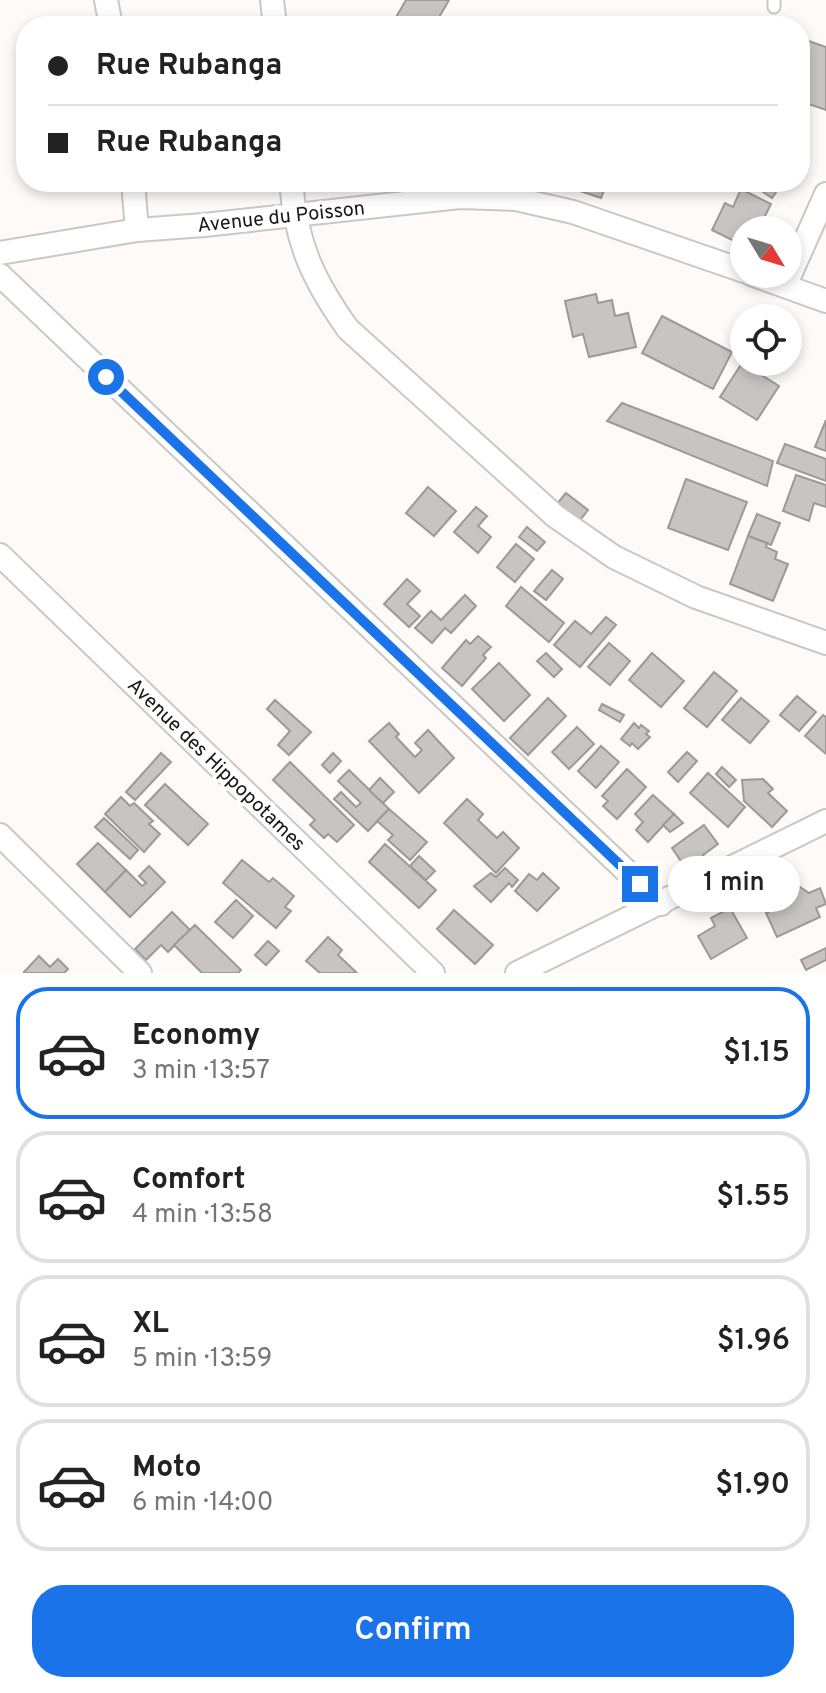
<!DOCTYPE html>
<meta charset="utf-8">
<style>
:root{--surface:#fff;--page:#f6f6f6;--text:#222;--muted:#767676;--line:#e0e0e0;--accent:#1a73e8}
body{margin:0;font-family:Overpass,sans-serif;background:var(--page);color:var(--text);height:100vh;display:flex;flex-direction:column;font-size:30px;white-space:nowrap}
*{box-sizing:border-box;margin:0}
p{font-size:26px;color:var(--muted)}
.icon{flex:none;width:44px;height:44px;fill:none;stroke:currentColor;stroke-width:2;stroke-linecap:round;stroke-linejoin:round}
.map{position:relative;height:973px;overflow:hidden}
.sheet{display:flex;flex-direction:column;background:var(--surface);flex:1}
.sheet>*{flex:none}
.banner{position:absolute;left:16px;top:16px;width:794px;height:176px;border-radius:32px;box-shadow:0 4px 12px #0003;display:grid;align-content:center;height:176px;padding:0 32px;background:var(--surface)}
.needle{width:52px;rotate:128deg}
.controls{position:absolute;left:730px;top:216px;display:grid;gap:16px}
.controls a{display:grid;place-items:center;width:72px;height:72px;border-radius:50%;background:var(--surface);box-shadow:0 4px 12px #0003;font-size:40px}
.end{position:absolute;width:36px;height:36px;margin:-18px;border:10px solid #1a73e8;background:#fff;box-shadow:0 0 0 4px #fff}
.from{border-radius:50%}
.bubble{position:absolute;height:56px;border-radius:28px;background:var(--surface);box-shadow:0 4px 12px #0003;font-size:26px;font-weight:600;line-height:56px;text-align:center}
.banner b{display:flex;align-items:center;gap:28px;height:76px;font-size:30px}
.banner b+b{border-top:2px solid var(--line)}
.banner i{width:20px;height:20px;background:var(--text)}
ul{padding:14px 0 0;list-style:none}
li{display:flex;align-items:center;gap:24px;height:132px;margin:0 16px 12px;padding:0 16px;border:4px solid var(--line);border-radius:32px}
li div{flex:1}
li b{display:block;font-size:30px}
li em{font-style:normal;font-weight:600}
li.on{border-color:var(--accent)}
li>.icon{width:72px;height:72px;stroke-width:1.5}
.primary-button{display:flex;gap:16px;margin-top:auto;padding:16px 32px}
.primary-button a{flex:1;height:92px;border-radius:32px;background:var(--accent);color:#fff;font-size:32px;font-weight:600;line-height:92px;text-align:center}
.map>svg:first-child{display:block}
.building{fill:#c8c4c2;stroke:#9c9997;stroke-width:2}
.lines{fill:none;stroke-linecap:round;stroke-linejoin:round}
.service-casing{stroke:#cbc7c5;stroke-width:15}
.minor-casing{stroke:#cbc7c5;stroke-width:26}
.service{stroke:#fff;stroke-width:11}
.minor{stroke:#fff;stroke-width:22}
.route{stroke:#1a73e8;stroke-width:10}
.labels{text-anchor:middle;stroke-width:8;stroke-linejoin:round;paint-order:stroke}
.street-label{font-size:20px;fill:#191817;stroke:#fff}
</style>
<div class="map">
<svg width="826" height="973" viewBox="0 0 826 973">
<rect width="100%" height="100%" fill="#fefaf8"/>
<g class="building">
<path d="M406,0H449L434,26H391Z"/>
<path d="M800,38L826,47V110L800,101Z"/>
<path d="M553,182H607L601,198Z"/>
<path d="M759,182H783L772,198L756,187Z"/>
<path d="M741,189L771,204L761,224L772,230H744V246L712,230L725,203L733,207Z"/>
<path d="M596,294L598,303L612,300L615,316L628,313L636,347L589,357L583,334L573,337L565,301Z"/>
<path d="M662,316L732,352L713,389L642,353Z"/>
<path d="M742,363L779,386L757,420L720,397Z"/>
<path d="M622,403L773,461L767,486L607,421Z"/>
<path d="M826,420V451L815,447Z"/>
<path d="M785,444L826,459V481L777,463Z"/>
<path d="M796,475L826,485V507L814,503L809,521L783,511Z"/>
<path d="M686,479L747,502L728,550L668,528Z"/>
<path d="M428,487L456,511L434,536L406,513Z"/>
<path d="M566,493L588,510L577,524L555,506Z"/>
<path d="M476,507L487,516L478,526L491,537L478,553L454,532Z"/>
<path d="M757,514L780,523L771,545L748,536Z"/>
<path d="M527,527L545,542L537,551L519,537Z"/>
<path d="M748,536L767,543L766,547L777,552L775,559L788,564L773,601L730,584Z"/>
<path d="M516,544L534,559L515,582L497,567Z"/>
<path d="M552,570L563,579L546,600L534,591Z"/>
<path d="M407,579L420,591L407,604L420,616L409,627L384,604Z"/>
<path d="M521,587L564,623L549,642L506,606Z"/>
<path d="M465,595L476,606L451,633L445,628L432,643L415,628L431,611L441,620Z"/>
<path d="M606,617L616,625L580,667L554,645L575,621L591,634Z"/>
<path d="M478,636L491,647L483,655L486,658L462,686L442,668L466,640L470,644Z"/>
<path d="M609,643L630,661L610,685L588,667Z"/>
<path d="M546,653L562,669L554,677L537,661Z"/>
<path d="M652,653L684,681L661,707L629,680Z"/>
<path d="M499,663L530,695L504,721L472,689Z"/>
<path d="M714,672L737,691L707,727L684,708Z"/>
<path d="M797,696L816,712L799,731L780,715Z"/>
<path d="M548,698L566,716L528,755L510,738Z"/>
<path d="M741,698L769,721L750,743L722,720Z"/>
<path d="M275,700L311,732L289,755L278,745L290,731L267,709Z"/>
<path d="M602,704L624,715L620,722L599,710Z"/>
<path d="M823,715L826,717V754L805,736Z"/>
<path d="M389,723L399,734L396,737L415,757L422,750L415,743L428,730L454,758L419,793L369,741Z"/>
<path d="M634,723L639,728L641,725L649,731L646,734L650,737L638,749L632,743L630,746L621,739Z"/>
<path d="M577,727L594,744L569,769L552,752Z"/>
<path d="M601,746L619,762L596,788L578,771Z"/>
<path d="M687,752L697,761L678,782L668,772Z"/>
<path d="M161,753L171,762L135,800L126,792Z"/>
<path d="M333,753L341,761L330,773L322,765Z"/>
<path d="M290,762L354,825L337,842L328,834L324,838L310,825L315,820L273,780Z"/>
<path d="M722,767L736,780L729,787L716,774Z"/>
<path d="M627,769L646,787L617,819L603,806L608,801L602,796Z"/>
<path d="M349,770L389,809L368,831L334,799L341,792L356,807L361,803L338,781Z"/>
<path d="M708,773L745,807L728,827L690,793Z"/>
<path d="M380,778L394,792L383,803L369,790Z"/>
<path d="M763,779L773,789L768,793L787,811L772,827L744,801L742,780Z"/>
<path d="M165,784L208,824L188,845L145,805Z"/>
<path d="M653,795L674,814L648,842L636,830L643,822L635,814Z"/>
<path d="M121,797L130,806L134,803L153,821L149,824L160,834L144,852L105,814Z"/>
<path d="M467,799L483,814L478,820L497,838L503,832L519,848L496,873L444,823Z"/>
<path d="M389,809L427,842L410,860L388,840L393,835L377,821Z"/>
<path d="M674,814L683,823L670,832L663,825Z"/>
<path d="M104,818L138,850L130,859L95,827Z"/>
<path d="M704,825L718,844L703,855L706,860L689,873L672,848Z"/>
<path d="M98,843L126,870L105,892L77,864Z"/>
<path d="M385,844L436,890L419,908L369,862Z"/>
<path d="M419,856L435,871L426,880L410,866Z"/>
<path d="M242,860L269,882L273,878L294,896L285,907L291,911L276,928L223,883Z"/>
<path d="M149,866L165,882L130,917L105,892L126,870L142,886L146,883L139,876Z"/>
<path d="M505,868L518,880L512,887L509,883L491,902L474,886L491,873L496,877Z"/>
<path d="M543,873L559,888L537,911L515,891L529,874L537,880Z"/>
<path d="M797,885L809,893L820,888L826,904L816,908L820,917L777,937L766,913L792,901L789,896Z"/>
<path d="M236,900L253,916L233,938L215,922Z"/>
<path d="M730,908L747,938L711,959L698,936L715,926L711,918Z"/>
<path d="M454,910L493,945L475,964L437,929Z"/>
<path d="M172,912L190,930L168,952L161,945L146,960L135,949Z"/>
<path d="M195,925L241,970L238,973H202L174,945Z"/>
<path d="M328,937L342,950L338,955L357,973H320L306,961Z"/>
<path d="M268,941L279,951L266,965L255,955Z"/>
<path d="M826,948V960L806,970L801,960Z"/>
<path d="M39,956L50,967L58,959L68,969L64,973H26L24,972Z"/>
</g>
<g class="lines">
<defs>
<path id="service" d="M774,0V7"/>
<g id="minor">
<path d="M106,0L111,26"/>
<path d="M272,0L275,26"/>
<path d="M133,182L137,230"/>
<path d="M291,182C296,243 313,280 348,329L555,516L614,557L696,597L826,643"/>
<path d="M0,253L137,230L204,225L460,197L516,199L573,212L744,271"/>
<path d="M751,274L826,301"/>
<path d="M0,275L661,904"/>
<path d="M785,286L826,194"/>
<path d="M0,555L433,973"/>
<path d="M0,835L140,973"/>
<path d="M517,973L826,821"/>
</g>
</defs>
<use href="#service" class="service-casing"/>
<use href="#minor" class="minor-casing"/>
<use href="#service" class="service"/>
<use href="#minor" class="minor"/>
</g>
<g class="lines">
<path class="route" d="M106,377L640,884"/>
</g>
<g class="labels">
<g class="street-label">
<text transform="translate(281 216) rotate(-6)" y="7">Avenue du Poisson</text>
<text transform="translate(217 764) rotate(44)" y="7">Avenue des Hippopotames</text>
</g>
</g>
</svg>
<div class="controls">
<a><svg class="needle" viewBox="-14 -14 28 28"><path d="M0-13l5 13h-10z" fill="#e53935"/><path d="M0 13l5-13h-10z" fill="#767676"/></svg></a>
<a><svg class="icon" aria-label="locate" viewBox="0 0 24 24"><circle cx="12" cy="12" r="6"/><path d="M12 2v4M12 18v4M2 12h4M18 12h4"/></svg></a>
</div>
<i class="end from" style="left:106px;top:377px"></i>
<i class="end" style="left:640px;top:884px"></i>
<div class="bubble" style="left:668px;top:856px;width:132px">1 min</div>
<div class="banner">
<b><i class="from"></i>Rue Rubanga</b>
<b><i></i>Rue Rubanga</b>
</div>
</div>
<section class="sheet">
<ul>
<li class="on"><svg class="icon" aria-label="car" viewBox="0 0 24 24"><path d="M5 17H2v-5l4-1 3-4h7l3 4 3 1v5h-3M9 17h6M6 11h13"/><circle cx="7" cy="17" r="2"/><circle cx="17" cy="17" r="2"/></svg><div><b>Economy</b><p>3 min · 13:57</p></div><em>$1.15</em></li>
<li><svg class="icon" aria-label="car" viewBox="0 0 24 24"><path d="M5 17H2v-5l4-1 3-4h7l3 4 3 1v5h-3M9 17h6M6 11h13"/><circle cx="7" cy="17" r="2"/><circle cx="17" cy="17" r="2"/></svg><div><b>Comfort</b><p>4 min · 13:58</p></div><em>$1.55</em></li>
<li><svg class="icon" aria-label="car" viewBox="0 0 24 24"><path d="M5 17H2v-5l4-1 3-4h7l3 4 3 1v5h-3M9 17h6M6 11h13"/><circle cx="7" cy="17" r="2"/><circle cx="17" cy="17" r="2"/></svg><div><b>XL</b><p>5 min · 13:59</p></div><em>$1.96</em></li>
<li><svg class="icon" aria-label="car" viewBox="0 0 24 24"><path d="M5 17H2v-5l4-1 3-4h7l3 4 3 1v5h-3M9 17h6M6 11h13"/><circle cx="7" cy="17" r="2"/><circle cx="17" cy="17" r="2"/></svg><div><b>Moto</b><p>6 min · 14:00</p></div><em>$1.90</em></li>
</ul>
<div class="primary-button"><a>Confirm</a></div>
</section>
